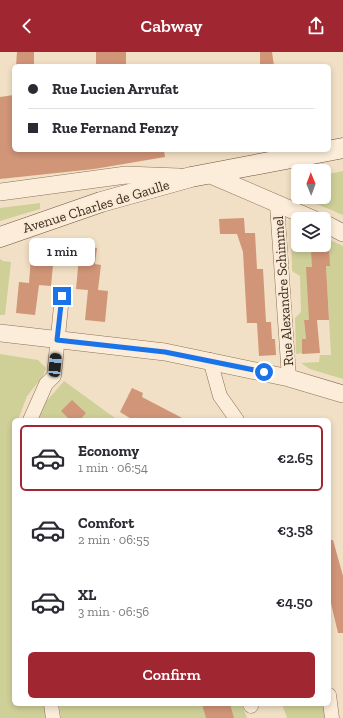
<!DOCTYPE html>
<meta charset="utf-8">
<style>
:root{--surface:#fff;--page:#f7f7f7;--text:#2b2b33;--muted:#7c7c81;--line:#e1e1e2;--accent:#a02632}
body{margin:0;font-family:"Zilla Slab",serif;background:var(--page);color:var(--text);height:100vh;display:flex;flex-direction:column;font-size:15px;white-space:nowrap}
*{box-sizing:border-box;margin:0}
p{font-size:13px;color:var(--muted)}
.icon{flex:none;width:22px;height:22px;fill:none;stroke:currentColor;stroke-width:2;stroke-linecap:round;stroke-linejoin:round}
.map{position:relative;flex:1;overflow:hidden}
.details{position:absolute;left:12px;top:366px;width:319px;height:288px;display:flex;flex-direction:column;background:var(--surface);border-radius:6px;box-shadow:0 2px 6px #0003}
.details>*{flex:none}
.guide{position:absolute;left:12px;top:12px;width:319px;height:88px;border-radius:6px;box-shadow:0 2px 6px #0003;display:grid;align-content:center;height:88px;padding:0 16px;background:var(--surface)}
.needle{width:26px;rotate:359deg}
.buttons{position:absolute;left:291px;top:112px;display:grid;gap:8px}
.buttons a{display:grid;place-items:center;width:40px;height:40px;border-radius:6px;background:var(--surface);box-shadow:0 2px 6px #0003;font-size:20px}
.end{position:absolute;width:18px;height:18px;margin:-9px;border:5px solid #1a73e8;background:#fff;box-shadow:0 0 0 2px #fff}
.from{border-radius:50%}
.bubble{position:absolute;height:28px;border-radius:6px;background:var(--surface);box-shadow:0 2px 6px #0003;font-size:13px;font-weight:600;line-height:28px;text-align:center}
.car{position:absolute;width:12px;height:24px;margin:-12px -6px;border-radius:5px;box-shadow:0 0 3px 1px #0007;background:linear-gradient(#222 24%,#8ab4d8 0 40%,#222 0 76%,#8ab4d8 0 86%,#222 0)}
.guide b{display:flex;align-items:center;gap:14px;height:38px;font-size:15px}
.guide b+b{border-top:1px solid var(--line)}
.guide i{width:10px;height:10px;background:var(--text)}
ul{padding:7px 0 0;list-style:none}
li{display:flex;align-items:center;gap:12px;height:66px;margin:0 8px 6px;padding:0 8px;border:2px solid transparent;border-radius:6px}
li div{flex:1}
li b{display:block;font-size:15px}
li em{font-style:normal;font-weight:600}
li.active{border-color:var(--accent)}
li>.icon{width:36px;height:36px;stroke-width:1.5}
.button{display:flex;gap:8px;margin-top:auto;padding:8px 16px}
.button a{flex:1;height:46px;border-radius:6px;background:var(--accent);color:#fff;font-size:16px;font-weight:600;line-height:46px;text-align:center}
header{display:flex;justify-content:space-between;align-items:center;height:52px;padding:0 16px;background:var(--accent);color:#fff;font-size:18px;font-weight:600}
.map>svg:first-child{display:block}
.green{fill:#cfd098}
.building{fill:#d19578}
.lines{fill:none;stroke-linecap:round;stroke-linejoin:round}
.minor-casing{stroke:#8d7059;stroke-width:15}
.tertiary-casing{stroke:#8d7059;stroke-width:18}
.secondary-casing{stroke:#6f513c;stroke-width:21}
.minor{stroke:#fbedd9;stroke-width:14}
.tertiary{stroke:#fbedd9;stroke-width:17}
.secondary{stroke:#fbedd9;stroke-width:20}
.route{stroke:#1a73e8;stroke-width:5}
.labels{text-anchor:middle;stroke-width:4;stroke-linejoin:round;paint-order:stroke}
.street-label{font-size:14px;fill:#3c2a1e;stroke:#f8ead5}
</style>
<header><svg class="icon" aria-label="back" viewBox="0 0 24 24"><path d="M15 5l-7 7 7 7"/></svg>Cabway<svg class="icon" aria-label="share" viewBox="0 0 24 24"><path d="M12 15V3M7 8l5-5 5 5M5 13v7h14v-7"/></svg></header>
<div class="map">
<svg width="343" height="666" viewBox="0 0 343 666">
<rect width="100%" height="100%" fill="#f1e0c5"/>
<g class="green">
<path d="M343,119V163L300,145H324V123Z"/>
<path d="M40,151V157L0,169V156Z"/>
<path d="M294,174L298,175V193H324V185L343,194V327L310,317L301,311L319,310L320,303H331L326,214H329V197L321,198L320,195H316L312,215L309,268L304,269L306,287H302V301L296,302L295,266L301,260L300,224L292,219L291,177Z"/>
<path d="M0,207L3,209L11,210L5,263H0Z"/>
<path d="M0,302L38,308L46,316L43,324L27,344L18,368H14V652H45L46,666H0Z"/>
<path d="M64,329L115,366L119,368H37L45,351Z"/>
<path d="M59,652H242L247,666H61Z"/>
<path d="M282,652H326V666H287Z"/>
</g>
<g class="building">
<path d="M17,0H34V14H16Z"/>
<rect x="96" y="0" width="30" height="14"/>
<path d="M260,0H272L274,14H260Z"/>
<path d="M14,43V98H164L165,105L94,117L0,127V45Z"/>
<path d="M244,166L245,181H255L257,217H263L266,270H271L272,287H275L276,303L259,304L257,271H247L243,200L237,182H220L219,167Z"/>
<path d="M38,190L55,192L51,234L39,233L35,263L16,261L19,230L29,231L31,205H37Z"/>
<path d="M80,195L97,196L95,212L101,213L98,238L108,239L105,270L85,268L88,238L76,237Z"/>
<path d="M329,197L330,214H326L329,268H317L320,301L302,302V287H306L304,268H309L306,215H312L311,198Z"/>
<path d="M132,336L143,341L142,345L186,368H133L120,360Z"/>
<path d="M72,348L86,361L80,368H70L61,359Z"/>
<path d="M329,488H333L343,524V581H338L329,543Z"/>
<path d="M202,652H230L234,666H206Z"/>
</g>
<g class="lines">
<defs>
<g id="minor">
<path d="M277,153L289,326"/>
<path d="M210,308L220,344L237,368"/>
<path d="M30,368L46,332L54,324L62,244"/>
<path d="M329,643L332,666"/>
<path d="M51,652L53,666"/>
<path d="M250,652L251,654"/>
</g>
<g id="tertiary">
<path d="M208,122L313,167"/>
<path d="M0,140L126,123L179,125"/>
<path d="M324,171L343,181"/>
<path d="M0,281L165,300L289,326L343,342"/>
</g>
<path id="secondary" d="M0,185L101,150L191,125L343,96"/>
</defs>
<use href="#minor" class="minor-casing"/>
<use href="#tertiary" class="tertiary-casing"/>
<use href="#secondary" class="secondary-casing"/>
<use href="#minor" class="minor"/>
<use href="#tertiary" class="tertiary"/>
<use href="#secondary" class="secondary"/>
</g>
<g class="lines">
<path class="route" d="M62,244L57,288L165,300L264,320"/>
</g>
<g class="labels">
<g class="street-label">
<text transform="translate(96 154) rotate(-17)" y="5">Avenue Charles de Gaulle</text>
<text transform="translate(283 239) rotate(-94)" y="5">Rue Alexandre Schimmel</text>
</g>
</g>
</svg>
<div class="buttons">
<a><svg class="needle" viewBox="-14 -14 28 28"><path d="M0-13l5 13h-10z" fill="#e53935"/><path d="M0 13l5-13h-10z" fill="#7c7c81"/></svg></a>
<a><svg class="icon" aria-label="layers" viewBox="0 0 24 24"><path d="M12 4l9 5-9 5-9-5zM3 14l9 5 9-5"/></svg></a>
</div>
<i class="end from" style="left:264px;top:320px"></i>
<i class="end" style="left:62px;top:244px"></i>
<div class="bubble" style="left:29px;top:186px;width:66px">1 min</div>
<i class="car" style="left:55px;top:313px;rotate:5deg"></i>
<div class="guide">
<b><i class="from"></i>Rue Lucien Arrufat</b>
<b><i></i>Rue Fernand Fenzy</b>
</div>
<section class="details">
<ul>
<li class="active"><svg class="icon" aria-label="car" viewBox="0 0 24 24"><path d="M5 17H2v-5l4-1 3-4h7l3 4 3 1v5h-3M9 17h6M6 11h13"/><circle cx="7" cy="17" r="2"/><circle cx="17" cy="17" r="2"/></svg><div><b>Economy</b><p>1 min · 06:54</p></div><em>€2.65</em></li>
<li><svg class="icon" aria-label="car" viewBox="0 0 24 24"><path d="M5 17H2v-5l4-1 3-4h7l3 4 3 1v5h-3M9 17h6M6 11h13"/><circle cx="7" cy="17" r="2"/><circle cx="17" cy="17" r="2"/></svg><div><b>Comfort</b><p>2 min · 06:55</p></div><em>€3.58</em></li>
<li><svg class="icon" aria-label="car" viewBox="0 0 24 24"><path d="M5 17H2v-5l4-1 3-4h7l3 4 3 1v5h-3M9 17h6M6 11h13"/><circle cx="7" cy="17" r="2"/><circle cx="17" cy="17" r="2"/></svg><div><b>XL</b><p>3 min · 06:56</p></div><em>€4.50</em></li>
</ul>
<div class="button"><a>Confirm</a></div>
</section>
</div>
